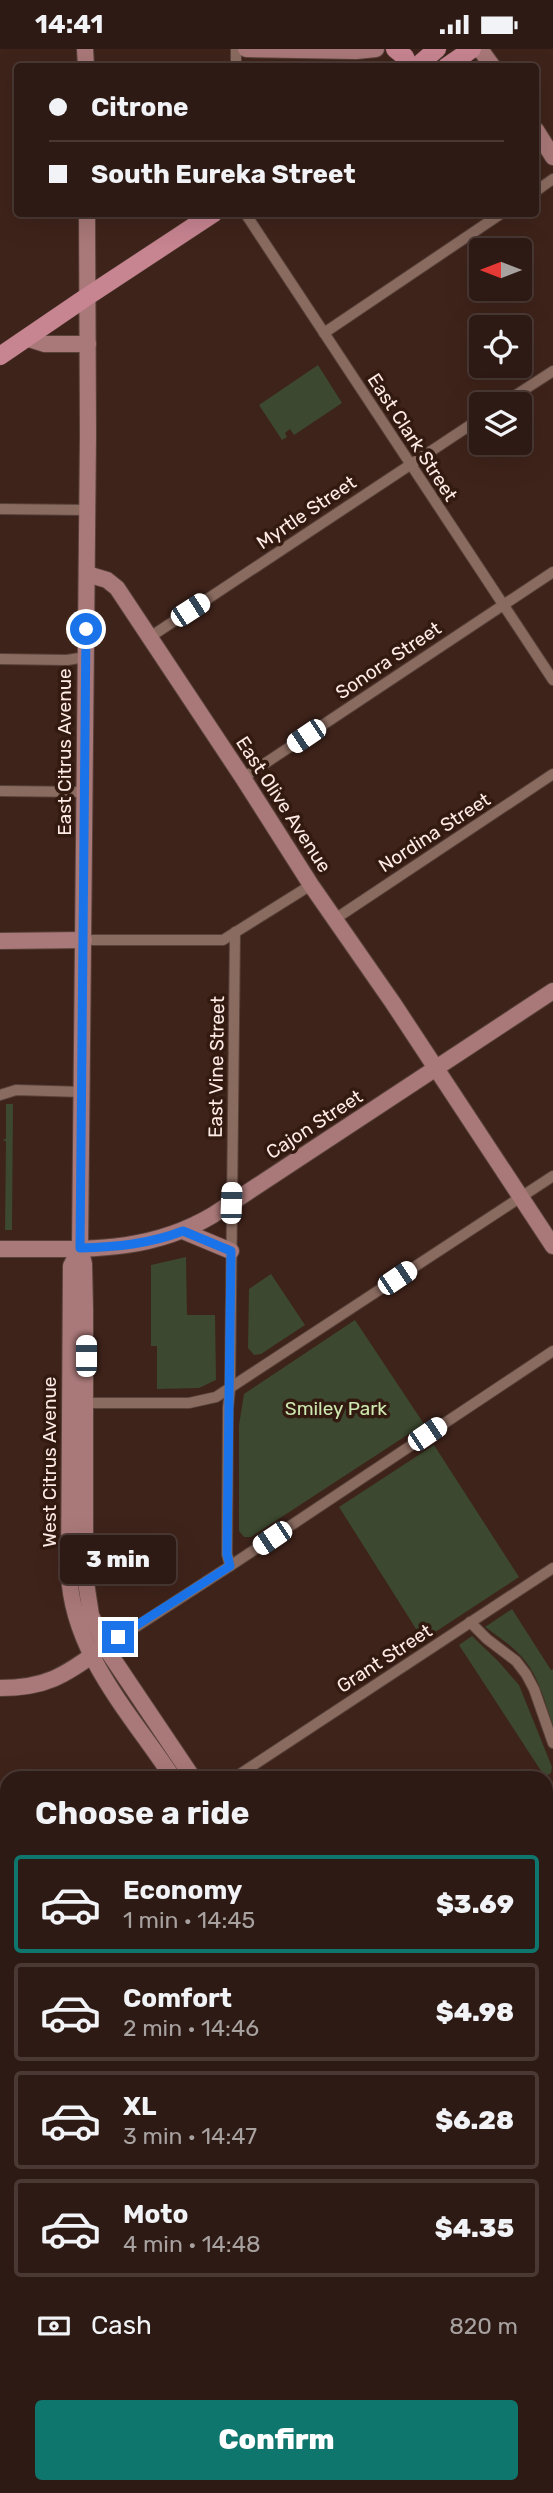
<!DOCTYPE html>
<meta charset="utf-8">
<style>
:root{--surface:#2e1a14;--page:#3a2722;--text:#f1f3f6;--muted:#a7a1a0;--line:#493834;--accent:#0f766e}
body{margin:0;font-family:Rubik,sans-serif;background:var(--page);color:var(--text);height:100vh;display:flex;flex-direction:column;font-size:26px;white-space:nowrap}
*{box-sizing:border-box;margin:0}
p{font-size:23px;color:var(--muted)}
.icon{flex:none;width:38px;height:38px;fill:none;stroke:currentColor;stroke-width:2;stroke-linecap:round;stroke-linejoin:round}
.map{position:relative;flex:1;overflow:hidden}
.details{position:absolute;left:0px;top:1722px;width:553px;height:723px;display:flex;flex-direction:column;background:var(--surface);border-radius:21px 21px 0 0;box-shadow:0 7px 28px #0002,0 0 0 2px var(--line)}
.details>*{flex:none}
.guide{position:absolute;left:14px;top:14px;width:525px;height:154px;border-radius:7px;box-shadow:0 7px 28px #0002,0 0 0 2px var(--line);display:grid;align-content:center;height:154px;padding:0 35px;background:var(--surface)}
.needle{width:46px;rotate:270deg}
.tools{position:absolute;left:469px;top:189px;display:grid;gap:14px}
.tools a{display:grid;place-items:center;width:63px;height:63px;border-radius:7px;background:var(--surface);box-shadow:0 7px 28px #0002,0 0 0 2px var(--line);font-size:35px}
.end{position:absolute;width:32px;height:32px;margin:-16px;border:9px solid #1a73e8;background:#fff;box-shadow:0 0 0 4px #fff}
.from{border-radius:50%}
.bubble{position:absolute;height:49px;border-radius:7px;background:var(--surface);box-shadow:0 7px 28px #0002,0 0 0 2px var(--line);font-size:23px;font-weight:800;line-height:49px;text-align:center}
.car{position:absolute;width:21px;height:42px;margin:-21px -10px;border-radius:9px;box-shadow:0 0 5px 2px #0007;background:linear-gradient(#fff 24%,#345 0 40%,#fff 0 76%,#345 0 86%,#fff 0)}
.guide b{display:flex;align-items:center;gap:24px;height:66px;font-size:26px}
.guide b+b{border-top:2px solid var(--line)}
.guide i{width:18px;height:18px;background:var(--text)}
ul{padding:0;list-style:none}
li{display:flex;align-items:center;gap:21px;height:98px;margin:0 14px 10px;padding:0 21px;border:4px solid var(--line);border-radius:7px}
li div{flex:1}
li b{display:block;font-size:26px}
li em{font-style:normal;font-weight:800}
li.active{border-color:var(--accent)}
li>.icon{width:63px;height:63px;stroke-width:1.5}
h2{padding:0 35px;font-size:32px;line-height:84px}
.pay{display:flex;align-items:center;gap:18px;height:77px;padding:0 35px;font-size:26px}
.pay p{margin-inline-start:auto}
.button{display:flex;gap:14px;margin-top:auto;padding:14px 35px}
.button a{flex:1;height:80px;border-radius:7px;background:var(--accent);color:#fff;font-size:28px;font-weight:800;line-height:80px;text-align:center}
.status{display:flex;justify-content:space-between;align-items:center;height:49px;padding:0 35px;background:var(--surface);direction:ltr}
.status svg{height:19px;fill:currentColor}
.map>svg:first-child{display:block}
.green{fill:#3c482f}
.lines{fill:none;stroke-linecap:round;stroke-linejoin:round}
.street-casing{stroke:#58423a;stroke-width:12}
.secondary-casing{stroke:#58423a;stroke-width:18}
.primary-casing{stroke:#58423a;stroke-width:19}
.street{stroke:#8a6b60;stroke-width:10}
.secondary{stroke:#a97878;stroke-width:16}
.primary{stroke:#c78491;stroke-width:18}
.route{stroke:#1a73e8;stroke-width:9}
.labels{text-anchor:middle;stroke-width:7;stroke-linejoin:round;paint-order:stroke}
.street-label{font-size:19px;fill:#feebe5;stroke:#331a11}
.park-label{font-size:19px;fill:#cee9b0;stroke:#331a11}
</style>
<div class="status"><b>14:41</b><svg viewBox="0 0 49 12"><path d="M0 12V9h3v3zM5 12V6h3v6zM10 12V3h3v9zM15 12V0h3v12zM26 1h20v11H26zM47 4h2v5h-2z"/></svg></div>
<div class="map">
<svg width="553" height="2444" viewBox="0 0 553 2444">
<rect width="100%" height="100%" fill="#3e231a"/>
<g class="green">
<path d="M318,316L342,354L294,386L290,380L285,384L287,388L282,391L259,356Z"/>
<path d="M6,1055H13L12,1181H5L6,1092H3L6,1089Z"/>
<path d="M186,1208L187,1266H215L216,1331L199,1339L157,1340V1297H151V1216Z"/>
<path d="M271,1225L305,1276L261,1305L254,1306L248,1299L249,1240Z"/>
<path d="M355,1271L424,1375L251,1488H244L239,1482V1376L244,1345Z"/>
<path d="M434,1396L519,1528L423,1591L339,1458Z"/>
<path d="M512,1560L551,1621L553,1620V1676C545,1653 538,1624 520,1606C510,1595 497,1587 485,1578Z"/>
<path d="M472,1587L498,1612L519,1636L552,1718L551,1724L545,1728L459,1596Z"/>
</g>
<g class="lines">
<defs>
<g id="street">
<path d="M236,18V0"/>
<path d="M536,142L553,130"/>
<path d="M245,164L553,631"/>
<path d="M324,284L502,164"/>
<path d="M502,355L553,322"/>
<path d="M0,460L87,461"/>
<path d="M150,588L481,369"/>
<path d="M0,610L67,611L86,608"/>
<path d="M243,729L553,523"/>
<path d="M0,742L85,743"/>
<path d="M335,870L553,725"/>
<path d="M84,891H223L311,836"/>
<path d="M0,1046L16,1041L83,1043"/>
<path d="M80,1354H189L216,1348L553,1127"/>
<path d="M230,1517L227,1505L228,1359L230,1340L235,883"/>
<path d="M470,1573L487,1590L516,1612L526,1625L534,1640L553,1694"/>
<path d="M105,1598L230,1517L553,1302"/>
<path d="M234,1729L553,1519"/>
<path d="M546,1743L553,1739"/>
<path d="M546,1750L553,1761"/>
<path d="M0,1800L4,1802L7,1810L4,1826V2026L0,2039"/>
<path d="M546,1937L553,1933"/>
<path d="M546,1956L553,1967"/>
<path d="M0,2187L7,2182"/>
<path d="M0,2355L7,2350"/>
<path d="M391,2438L395,2444"/>
<path d="M101,2444L111,2438"/>
</g>
<g id="secondary">
<path d="M85,0L86,18"/>
<path d="M246,0L356,2L376,0"/>
<path d="M480,0L493,18"/>
<path d="M536,81L553,108"/>
<path d="M87,164L88,385L80,1199L84,1215L85,1260V1527L91,1566L105,1598L193,1729"/>
<path d="M26,289L45,295H88"/>
<path d="M87,525L107,531L117,539L243,729L311,836L393,954L553,1197"/>
<path d="M0,892L84,891"/>
<path d="M183,1182L231,1202"/>
<path d="M80,1199L71,1217L69,1524C72,1604 131,1665 173,1729"/>
<path d="M0,1200C77,1199 144,1207 213,1166L553,942"/>
<path d="M0,1639C46,1639 63,1627 100,1601"/>
<path d="M546,2261L553,2272"/>
<path d="M546,2291L553,2302"/>
<path d="M546,2389L553,2385"/>
<path d="M465,2444L474,2438"/>
</g>
<g id="primary">
<path d="M395,0L405,8L409,18"/>
<path d="M416,18L437,0"/>
<path d="M446,18L472,0"/>
<path d="M0,307L88,247L214,164"/>
</g>
</defs>
<use href="#street" class="street-casing"/>
<use href="#secondary" class="secondary-casing"/>
<use href="#primary" class="primary-casing"/>
<use href="#street" class="street"/>
<use href="#secondary" class="secondary"/>
<use href="#primary" class="primary"/>
</g>
<g class="lines">
<path class="route" d="M86,580L80,1199C117,1198 149,1195 183,1182L231,1202L227,1505L230,1517L118,1588"/>
</g>
<g class="labels">
<g class="street-label">
<text transform="translate(413 388) rotate(57)" y="7">East Clark Street</text>
<text transform="translate(306 463) rotate(-34)" y="7">Myrtle Street</text>
<text transform="translate(388 611) rotate(-34)" y="7">Sonora Street</text>
<text transform="translate(64 703) rotate(-90)" y="7">East Citrus Avenue</text>
<text transform="translate(284 755) rotate(57)" y="7">East Olive Avenue</text>
<text transform="translate(434 783) rotate(-33)" y="7">Nordina Street</text>
<text transform="translate(216 1018) rotate(-89)" y="7">East Vine Street</text>
<text transform="translate(314 1075) rotate(-33)" y="7">Cajon Street</text>
<text transform="translate(49 1413) rotate(-90)" y="7">West Citrus Avenue</text>
<text transform="translate(384 1609) rotate(-33)" y="7">Grant Street</text>
</g>
<g class="park-label">
<text x="336" y="1366">Smiley Park</text>
</g>
</g>
</svg>
<div class="tools">
<a><svg class="needle" viewBox="-14 -14 28 28"><path d="M0-13l5 13h-10z" fill="#e53935"/><path d="M0 13l5-13h-10z" fill="#a7a1a0"/></svg></a>
<a><svg class="icon" aria-label="locate" viewBox="0 0 24 24"><circle cx="12" cy="12" r="6"/><path d="M12 2v4M12 18v4M2 12h4M18 12h4"/></svg></a>
<a><svg class="icon" aria-label="layers" viewBox="0 0 24 24"><path d="M12 4l9 5-9 5-9-5zM3 14l9 5 9-5"/></svg></a>
</div>
<i class="end from" style="left:86px;top:580px"></i>
<i class="end" style="left:118px;top:1588px"></i>
<div class="bubble" style="left:60px;top:1486px;width:116px">3 min</div>
<i class="car" style="left:190px;top:561px;rotate:57deg"></i>
<i class="car" style="left:306px;top:687px;rotate:236deg"></i>
<i class="car" style="left:231px;top:1154px;rotate:2deg"></i>
<i class="car" style="left:397px;top:1229px;rotate:56deg"></i>
<i class="car" style="left:86px;top:1307px;rotate:0deg"></i>
<i class="car" style="left:427px;top:1385px;rotate:56deg"></i>
<i class="car" style="left:272px;top:1489px;rotate:236deg"></i>
<div class="guide">
<b><i class="from"></i>Citrone</b>
<b><i></i>South Eureka Street</b>
</div>
<section class="details">
<h2>Choose a ride</h2>
<ul>
<li class="active"><svg class="icon" aria-label="car" viewBox="0 0 24 24"><path d="M5 17H2v-5l4-1 3-4h7l3 4 3 1v5h-3M9 17h6M6 11h13"/><circle cx="7" cy="17" r="2"/><circle cx="17" cy="17" r="2"/></svg><div><b>Economy</b><p>1 min · 14:45</p></div><em>$3.69</em></li>
<li><svg class="icon" aria-label="car" viewBox="0 0 24 24"><path d="M5 17H2v-5l4-1 3-4h7l3 4 3 1v5h-3M9 17h6M6 11h13"/><circle cx="7" cy="17" r="2"/><circle cx="17" cy="17" r="2"/></svg><div><b>Comfort</b><p>2 min · 14:46</p></div><em>$4.98</em></li>
<li><svg class="icon" aria-label="car" viewBox="0 0 24 24"><path d="M5 17H2v-5l4-1 3-4h7l3 4 3 1v5h-3M9 17h6M6 11h13"/><circle cx="7" cy="17" r="2"/><circle cx="17" cy="17" r="2"/></svg><div><b>XL</b><p>3 min · 14:47</p></div><em>$6.28</em></li>
<li><svg class="icon" aria-label="car" viewBox="0 0 24 24"><path d="M5 17H2v-5l4-1 3-4h7l3 4 3 1v5h-3M9 17h6M6 11h13"/><circle cx="7" cy="17" r="2"/><circle cx="17" cy="17" r="2"/></svg><div><b>Moto</b><p>4 min · 14:48</p></div><em>$4.35</em></li>
</ul>
<div class="pay"><svg class="icon" aria-label="cash" viewBox="0 0 24 24"><path d="M3 7h18v10H3z"/><circle cx="12" cy="12" r="2"/></svg>Cash<p>820 m</p></div>
<div class="button"><a>Confirm</a></div>
</section>
</div>
